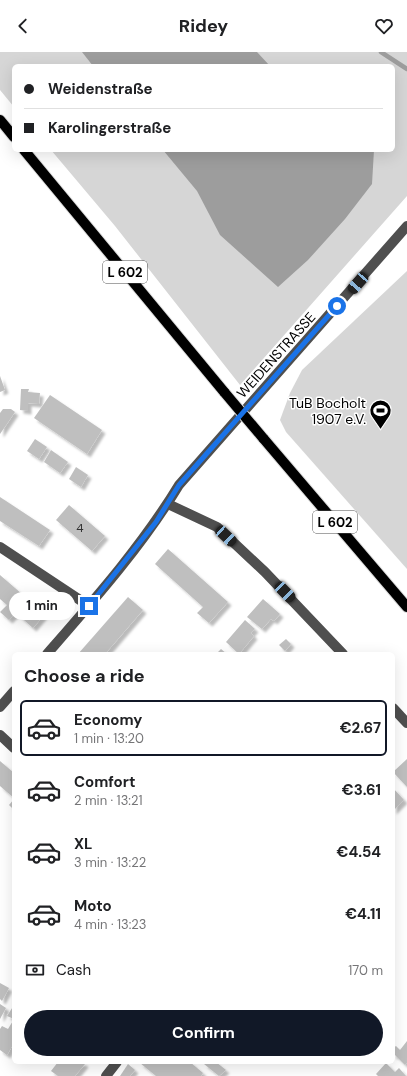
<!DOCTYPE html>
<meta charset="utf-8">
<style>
:root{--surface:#fff;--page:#f2f2f2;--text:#202124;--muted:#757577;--line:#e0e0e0;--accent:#111827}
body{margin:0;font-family:"DM Sans",sans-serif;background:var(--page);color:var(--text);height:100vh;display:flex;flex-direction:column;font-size:15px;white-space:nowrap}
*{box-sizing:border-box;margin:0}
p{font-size:13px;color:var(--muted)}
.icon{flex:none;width:22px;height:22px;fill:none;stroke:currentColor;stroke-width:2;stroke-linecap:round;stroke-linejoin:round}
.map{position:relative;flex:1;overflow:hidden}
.side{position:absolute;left:12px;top:600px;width:383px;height:412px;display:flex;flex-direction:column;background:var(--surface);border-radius:6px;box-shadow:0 4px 16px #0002}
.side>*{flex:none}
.top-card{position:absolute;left:12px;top:12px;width:383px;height:88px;border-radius:6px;box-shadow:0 4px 16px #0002;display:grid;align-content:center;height:88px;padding:0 12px;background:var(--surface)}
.end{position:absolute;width:18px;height:18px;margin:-9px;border:5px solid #1a73e8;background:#fff;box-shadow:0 0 0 2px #fff}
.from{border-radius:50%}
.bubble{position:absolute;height:28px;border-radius:14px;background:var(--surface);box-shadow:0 4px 16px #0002;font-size:13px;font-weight:700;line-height:28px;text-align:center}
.car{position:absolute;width:12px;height:24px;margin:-12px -6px;border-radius:5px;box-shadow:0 0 3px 1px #0007;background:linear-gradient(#222 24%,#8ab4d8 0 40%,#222 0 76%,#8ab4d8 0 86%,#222 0)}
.top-card b{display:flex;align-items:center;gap:14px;height:38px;font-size:15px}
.top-card b+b{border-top:1px solid var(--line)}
.top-card i{width:10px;height:10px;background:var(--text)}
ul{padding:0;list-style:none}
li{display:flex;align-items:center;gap:12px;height:56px;margin:0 8px 6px;padding:0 4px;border:2px solid transparent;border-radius:6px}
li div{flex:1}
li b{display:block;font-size:15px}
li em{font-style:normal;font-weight:700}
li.active{border-color:var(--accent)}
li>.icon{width:36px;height:36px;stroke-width:1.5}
h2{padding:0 12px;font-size:18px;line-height:48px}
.pay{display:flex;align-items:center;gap:10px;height:44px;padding:0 12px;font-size:15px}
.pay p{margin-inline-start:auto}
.button{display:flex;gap:8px;margin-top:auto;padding:8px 12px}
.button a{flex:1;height:46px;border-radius:24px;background:var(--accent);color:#fff;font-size:16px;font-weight:700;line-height:46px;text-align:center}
header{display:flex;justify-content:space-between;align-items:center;height:52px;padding:0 12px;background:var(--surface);font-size:18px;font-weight:700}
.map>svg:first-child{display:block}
.green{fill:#d6d6d6}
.water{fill:#9d9d9d}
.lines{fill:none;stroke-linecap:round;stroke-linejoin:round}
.stream{stroke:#9d9d9d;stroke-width:4.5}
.building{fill:#bfbfbf;filter:url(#shadow)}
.major-casing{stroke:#dbdbdb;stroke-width:12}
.minor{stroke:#4f4f4f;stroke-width:10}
.major{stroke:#000;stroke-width:10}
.major-bridge-casing{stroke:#dbdbdb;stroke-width:12;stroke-linecap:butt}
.major-bridge{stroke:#000;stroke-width:10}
.route{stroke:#1a73e8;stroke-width:5}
.labels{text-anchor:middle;stroke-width:3;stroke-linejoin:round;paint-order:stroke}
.number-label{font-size:12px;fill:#303030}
.shield{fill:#fff;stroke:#4c4c4c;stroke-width:1}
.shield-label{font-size:13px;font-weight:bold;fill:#000}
.street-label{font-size:14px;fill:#000;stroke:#fff}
.poi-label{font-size:14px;fill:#000;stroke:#fff;text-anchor:end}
</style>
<header><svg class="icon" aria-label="back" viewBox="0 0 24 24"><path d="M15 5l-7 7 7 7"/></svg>Ridey<svg class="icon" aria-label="heart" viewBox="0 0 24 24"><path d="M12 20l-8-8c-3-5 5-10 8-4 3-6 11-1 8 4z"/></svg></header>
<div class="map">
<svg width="407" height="1024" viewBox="0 0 407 1024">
<defs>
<filter id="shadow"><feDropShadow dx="3.5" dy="3.5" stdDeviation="1" flood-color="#0004"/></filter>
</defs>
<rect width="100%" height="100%" fill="#fff"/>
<g class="green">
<path d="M0,0H407V144L240,333L115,174L51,98H393V14H14V55L0,38Z"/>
<path d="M407,219V517L286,380L280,368L290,341L302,318Z"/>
</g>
<g class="water">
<path d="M82,0H257L270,14H93Z"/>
<path d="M163,98H374L372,132L345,167L308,208L278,235L220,183L197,139Z"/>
</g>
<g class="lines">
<path class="stream" d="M381,0L407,17"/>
</g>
<g class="building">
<path d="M0,324L5,338L0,340Z"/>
<path d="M21,337H29L28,340L40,341L39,352L28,351V359L20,358Z"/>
<path d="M50,343L102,378L87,402L34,366Z"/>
<path d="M3,357H11L15,360L0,382V361Z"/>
<path d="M35,387L47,395L39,407L27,399Z"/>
<path d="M51,398L68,410L60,421L44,410Z"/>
<path d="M76,415L88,423L81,435L69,427Z"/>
<path d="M0,445L50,478L39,494L0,469Z"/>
<path d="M69,453L105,484L92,499L56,468Z"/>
<path d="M168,497L228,550L209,571L197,561L203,555L155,512Z"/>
<path d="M0,523L45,562L33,576L16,561L9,568L0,560L7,553L0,547Z"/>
<path d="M128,545L143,558L118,587L105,602H78Z"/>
<path d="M263,547L280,562L274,569L271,567L262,577L247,565Z"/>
<path d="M245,568L255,577L251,581L254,584L239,602L226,590Z"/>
<path d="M286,587L291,592L285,599L279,593Z"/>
<path d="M221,597L227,602H216Z"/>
<path d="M407,707V735L393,720Z"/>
<path d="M0,709L14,721V746L0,734Z"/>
<path d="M393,736L404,748L393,759Z"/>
<path d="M14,747V758L9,753Z"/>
<path d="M0,931L9,936L2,949L0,947Z"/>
<path d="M0,952L6,956L0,967Z"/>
<path d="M14,953V991L7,1003L0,998V977L2,974L8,977L14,967L7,964Z"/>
<path d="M407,989V1011L405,1013L395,1003L393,1004V996L396,994L400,998Z"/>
<path d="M58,1010H83L85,1012L75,1024H58L51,1019Z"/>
<path d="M141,1010H190L203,1021L201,1024H156L140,1011Z"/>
<path d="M206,1010H216L226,1018L219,1024L204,1012Z"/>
<path d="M386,1011L395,1020L399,1016L406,1024H378L376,1022Z"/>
<path d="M128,1012L135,1018L130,1024H120Z"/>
</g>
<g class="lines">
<defs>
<g id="major">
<path d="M0,68L14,85"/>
<path d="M24,98L225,341"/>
<path d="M263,386L407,555"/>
</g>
</defs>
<use href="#major" class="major-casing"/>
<g class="minor">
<path d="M168,452L217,475L265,520L343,602"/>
<path d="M0,495L89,554"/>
<path d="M47,602C94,548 142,494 179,433L407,174"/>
<path d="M0,655L14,639"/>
<path d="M393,656L407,671"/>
<path d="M0,683L14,696"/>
<path d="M106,1024L117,1010"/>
</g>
<use href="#major" class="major"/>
<defs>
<path id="major-bridge" d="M225,341L263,386"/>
</defs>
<use href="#major-bridge" class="major-bridge-casing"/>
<use href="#major-bridge" class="major-bridge"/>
</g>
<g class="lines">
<path class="route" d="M89,554L156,470L179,433L337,254"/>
</g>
<defs>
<symbol id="stadium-pin" viewBox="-11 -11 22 30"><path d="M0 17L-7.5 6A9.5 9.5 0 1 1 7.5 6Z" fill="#000" stroke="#fff"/><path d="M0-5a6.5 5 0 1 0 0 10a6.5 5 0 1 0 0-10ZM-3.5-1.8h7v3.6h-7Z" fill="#fff"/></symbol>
</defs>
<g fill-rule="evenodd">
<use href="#stadium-pin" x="368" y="346" width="25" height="34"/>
</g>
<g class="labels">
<g class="number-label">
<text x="80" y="480">4</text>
</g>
<g class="shield">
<rect x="103" y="209" width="44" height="22" rx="3"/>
<rect x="313" y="459" width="44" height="22" rx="3"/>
</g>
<g class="shield-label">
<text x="125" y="225">L 602</text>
<text x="335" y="475">L 602</text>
</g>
<g class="street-label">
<text transform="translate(276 303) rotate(-48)" y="5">WEIDENSTRASSE</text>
</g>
<g class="poi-label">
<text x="366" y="356">TuB Bocholt<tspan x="366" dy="16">1907 e.V.</tspan></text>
</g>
</g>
</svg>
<i class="end from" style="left:337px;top:254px"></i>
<i class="end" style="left:89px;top:554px"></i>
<div class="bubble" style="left:9px;top:540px;width:66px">1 min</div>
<i class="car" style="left:358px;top:231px;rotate:221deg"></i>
<i class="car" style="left:226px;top:484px;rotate:133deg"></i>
<i class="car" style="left:285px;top:540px;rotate:136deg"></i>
<div class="top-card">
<b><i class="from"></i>Weidenstraße</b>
<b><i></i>Karolingerstraße</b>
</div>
<section class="side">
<h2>Choose a ride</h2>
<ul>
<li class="active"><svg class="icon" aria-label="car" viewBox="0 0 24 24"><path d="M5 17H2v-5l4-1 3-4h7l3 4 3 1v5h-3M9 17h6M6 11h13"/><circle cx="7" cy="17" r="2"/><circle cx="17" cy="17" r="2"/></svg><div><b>Economy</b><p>1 min · 13:20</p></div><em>€2.67</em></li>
<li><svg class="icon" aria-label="car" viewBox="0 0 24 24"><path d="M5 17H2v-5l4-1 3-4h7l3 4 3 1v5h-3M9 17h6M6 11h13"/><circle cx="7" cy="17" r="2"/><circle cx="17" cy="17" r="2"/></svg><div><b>Comfort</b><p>2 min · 13:21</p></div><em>€3.61</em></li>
<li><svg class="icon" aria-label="car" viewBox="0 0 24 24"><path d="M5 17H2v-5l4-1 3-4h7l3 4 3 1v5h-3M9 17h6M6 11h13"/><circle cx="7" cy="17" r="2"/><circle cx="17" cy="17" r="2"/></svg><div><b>XL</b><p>3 min · 13:22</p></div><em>€4.54</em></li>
<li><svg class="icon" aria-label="car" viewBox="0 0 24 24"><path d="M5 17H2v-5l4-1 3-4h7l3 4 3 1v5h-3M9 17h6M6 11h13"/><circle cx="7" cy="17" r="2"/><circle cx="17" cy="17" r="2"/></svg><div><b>Moto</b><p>4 min · 13:23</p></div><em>€4.11</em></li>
</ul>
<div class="pay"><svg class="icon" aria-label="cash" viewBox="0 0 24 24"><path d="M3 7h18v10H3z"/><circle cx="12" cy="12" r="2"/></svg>Cash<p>170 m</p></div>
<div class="button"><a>Confirm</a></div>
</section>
</div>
